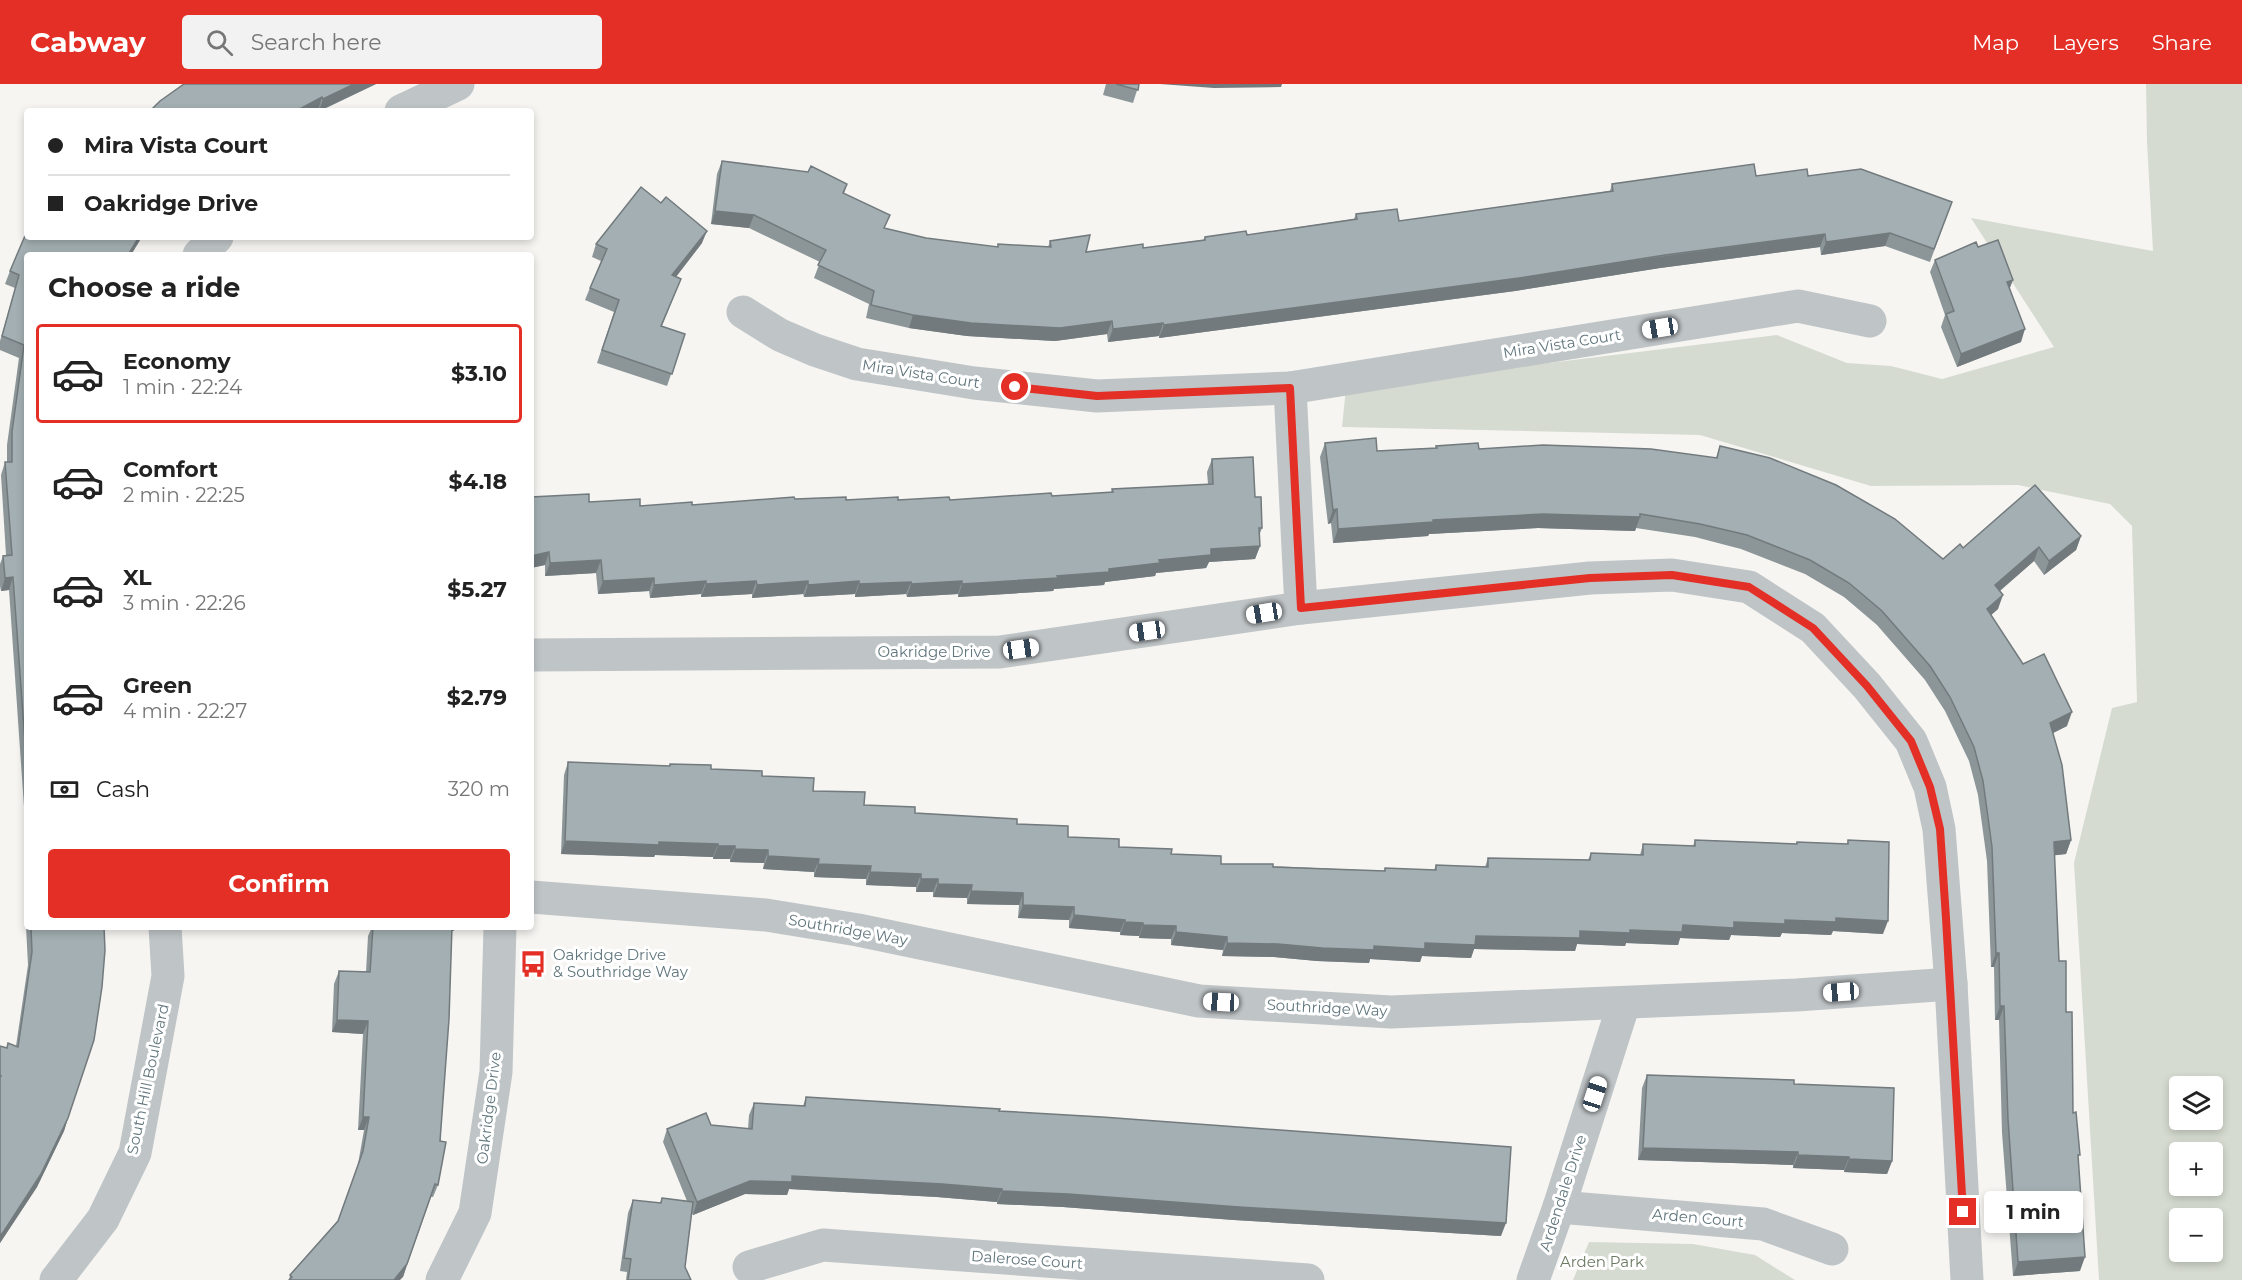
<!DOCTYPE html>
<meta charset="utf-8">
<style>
:root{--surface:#fff;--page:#f2f2f2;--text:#222;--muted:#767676;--line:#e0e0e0;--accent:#e32f25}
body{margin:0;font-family:Montserrat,sans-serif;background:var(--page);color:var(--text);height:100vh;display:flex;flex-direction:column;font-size:22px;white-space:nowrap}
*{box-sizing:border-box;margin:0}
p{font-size:20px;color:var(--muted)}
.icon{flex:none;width:33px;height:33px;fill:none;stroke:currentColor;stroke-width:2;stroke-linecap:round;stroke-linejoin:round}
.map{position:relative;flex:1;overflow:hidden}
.drawer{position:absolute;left:24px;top:168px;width:510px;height:678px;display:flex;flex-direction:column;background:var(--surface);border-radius:6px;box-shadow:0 3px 9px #0003}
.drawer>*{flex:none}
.banner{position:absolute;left:24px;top:24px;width:510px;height:132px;border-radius:6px;box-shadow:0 3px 9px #0003;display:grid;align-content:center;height:132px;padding:0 24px;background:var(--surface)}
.tools{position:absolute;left:2169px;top:992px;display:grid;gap:12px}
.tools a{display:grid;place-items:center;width:54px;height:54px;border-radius:6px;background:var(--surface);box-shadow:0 3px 9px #0003;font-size:30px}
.end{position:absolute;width:27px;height:27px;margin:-14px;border:8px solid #e32f25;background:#fff;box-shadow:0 0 0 3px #fff}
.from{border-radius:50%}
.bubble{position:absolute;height:42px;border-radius:6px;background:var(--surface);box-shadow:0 3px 9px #0003;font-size:20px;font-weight:700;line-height:42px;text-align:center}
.car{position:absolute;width:18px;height:36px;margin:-18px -9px;border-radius:8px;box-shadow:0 0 4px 2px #0007;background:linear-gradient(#fff 24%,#345 0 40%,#fff 0 76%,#345 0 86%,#fff 0)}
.banner b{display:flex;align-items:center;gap:21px;height:57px;font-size:22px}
.banner b+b{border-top:2px solid var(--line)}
.banner i{width:15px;height:15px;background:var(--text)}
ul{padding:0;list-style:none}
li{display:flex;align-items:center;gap:18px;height:99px;margin:0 12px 9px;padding:0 12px;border:3px solid transparent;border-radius:6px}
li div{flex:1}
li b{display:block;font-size:22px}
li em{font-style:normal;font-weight:700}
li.on{border-color:var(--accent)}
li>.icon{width:54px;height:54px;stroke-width:1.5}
h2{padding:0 24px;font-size:27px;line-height:72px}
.pay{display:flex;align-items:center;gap:15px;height:66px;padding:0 24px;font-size:22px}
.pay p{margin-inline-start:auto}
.primary-button{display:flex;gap:12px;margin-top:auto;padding:12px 24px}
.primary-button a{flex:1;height:69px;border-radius:6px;background:var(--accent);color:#fff;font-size:24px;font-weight:700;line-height:69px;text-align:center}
header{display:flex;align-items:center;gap:36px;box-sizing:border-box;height:84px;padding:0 30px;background:var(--accent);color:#fff}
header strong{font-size:28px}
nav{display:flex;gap:33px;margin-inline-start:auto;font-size:21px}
.search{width:420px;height:54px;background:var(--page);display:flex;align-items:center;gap:15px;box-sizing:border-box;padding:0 21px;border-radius:6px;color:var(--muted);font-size:22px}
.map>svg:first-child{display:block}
.green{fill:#d6dbd1;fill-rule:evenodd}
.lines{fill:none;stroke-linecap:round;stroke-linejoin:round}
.minor{stroke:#bfc4c6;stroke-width:33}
.wall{fill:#8c9699}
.shaded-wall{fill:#727a7d}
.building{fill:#a3afb2;stroke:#727a7d;stroke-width:1.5}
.route{stroke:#e32f25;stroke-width:8}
.labels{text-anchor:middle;stroke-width:6;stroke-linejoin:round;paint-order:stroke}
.street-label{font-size:15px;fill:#61767d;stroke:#fff}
.poi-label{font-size:15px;fill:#61767d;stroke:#fff;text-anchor:start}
.park-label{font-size:15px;fill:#6c7a63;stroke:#fff}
</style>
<header>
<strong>Cabway</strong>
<div class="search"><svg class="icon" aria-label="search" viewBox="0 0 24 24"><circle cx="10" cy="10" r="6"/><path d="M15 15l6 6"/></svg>Search here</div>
<nav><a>Map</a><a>Layers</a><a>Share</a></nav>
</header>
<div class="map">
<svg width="2242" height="1196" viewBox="0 0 2242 1196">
<rect width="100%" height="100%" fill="#f6f5f2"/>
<g class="green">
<path d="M2146,0H2242V1196H2099L2074,779L2112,624L2137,618L2132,442L2110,420L2018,401L1871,402L1700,351L1342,343L1346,304L1777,251L1847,279L1891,282L1942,295L2054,263L1971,134L2153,167L2147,58ZM2180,1002H2212V1035H2180ZM2180,1068H2212V1101H2180ZM2180,1134H2212V1167H2180Z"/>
<path d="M1589,1158L1693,1160L1755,1171L1795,1196H1573Z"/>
</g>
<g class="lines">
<g class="minor">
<path d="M401,27L458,0"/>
<path d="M199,171L217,153"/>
<path d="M743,228L780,251L815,266L857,280L974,299L1097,312L1290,304L1798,222L1870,237"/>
<path d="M1290,304L1301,524"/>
<path d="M531,571L1000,568L1301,524L1590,494L1672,491L1749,503L1813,544L1867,602L1911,657L1930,703L1939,745L1951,900L1967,1196"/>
<path d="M531,813L766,831L858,846L1199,917L1391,928L1797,911L1951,900"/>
<path d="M1559,1123L1763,1140L1832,1165"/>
<path d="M749,1183L823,1161L1308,1196"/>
<path d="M56,1196L103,1135L135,1069L168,892L165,843"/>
<path d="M442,1196L475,1129L496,988L500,843"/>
<path d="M1533,1196L1559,1123L1624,919"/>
</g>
</g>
<g class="wall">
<path d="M184,0H376L320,27L318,26L316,27H150Z"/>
<path d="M1106,0H1139L1133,19L1103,11Z"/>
<path d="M722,77L847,100L844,110L885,144L926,154L997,163L998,160L1048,163L1050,157L1086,168L1143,164L1203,156L1205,153L1247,151L1354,135L1356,130L1399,137L1610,107L1612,100L1756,92H1808L1952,118L1930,178L1885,162L1821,171L1820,163L1660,184L1515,207L1159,254V252L1108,258L1107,250L1055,257L967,252L909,244L866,234L869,220L814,194L820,178L749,144L711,140L717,90Z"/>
<path d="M702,159L676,193L681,195L662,242L685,250L667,302L597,279L614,228L585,216L601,177L592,173L596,160Z"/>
<path d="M1978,163L2010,204L2021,258L1957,283L1941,243L1945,231L1930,188L1935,176Z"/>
<path d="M27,171V766L9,506L1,507L0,502V480L3,472L6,471L1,391L5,378H7V361L19,274L0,266V257L15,204L5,200L10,187Z"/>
<path d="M1325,359L1377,367L1435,364L1436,362L1479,365L1716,374L1720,362L1943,475L1963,464L2081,452L2076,466L2044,491L2034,477L2000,507L1998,525L1991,531L2023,580L2067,642L2053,649L2071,756L2066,770L2054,771L2059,877L2066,928L2073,1029L2078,1075L2080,1187L2013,1192L2002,1049L1999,936H1995L1994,883H1991L1987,777L1978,711L1969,677L1945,627L1925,596L1877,541L1844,513L1805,490L1741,465L1695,453L1636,444L1635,447L1538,444L1429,450L1428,452L1333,459L1331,439L1328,440L1320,373Z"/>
<path d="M1212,375L1255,413L1262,444L1259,452L1260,462L1255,475L1209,478L1206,484L1156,489L1155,492L1105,498L1104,501L1054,505L1053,507L958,513V510L907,513L906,510L855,513V510L804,513L803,510L752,514V510L701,513V510L650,514L649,507L598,510L596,489L545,492V481L531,484L589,418L640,422L692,421L795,415L950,416L1052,412L1111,408L1112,405L1208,400L1207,388Z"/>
<path d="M568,678L711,685L762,692L864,721L915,729L1017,740L1068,753L1119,763L1171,770L1221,780L1384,787L1385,784L1434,786L1436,781L1485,783L1488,774L1588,776L1591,769L1640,771L1643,760L1693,762L1695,756L1796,760L1797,758L1847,760L1848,756L1883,850L1833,847L1831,851L1782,849L1780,853L1731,851L1729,856L1680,854L1678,861L1626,859L1625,862L1577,860L1575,867L1474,865L1471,874L1422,872L1420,878L1370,875L1369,879L1317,877L1274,873L1222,872L1223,866L1171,861V855L1139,854V852L1120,851V848L1069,844V836L1018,834L1019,821L967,820V814L933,813V808H916V803L866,801V795L814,793V788L763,785L764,779L730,778V775H713V773L655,771L654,773L561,770L564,691Z"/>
<path d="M27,818V843H104L68,1034L64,1047L37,1103L0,1159V962L7,964L16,962L28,881L25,823Z"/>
<path d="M372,843H455L454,847H452L438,1101L433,1113H431L403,1193L289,1196L290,1191L338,1137L358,1080L364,1046H358L363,950L332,948L334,900L339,887L366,888L368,852Z"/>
<path d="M1647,991L1794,1000L1892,1077L1887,1090L1844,1088V1086L1793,1084V1081L1638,1076L1642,1004Z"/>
<path d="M806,1013L999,1027L1501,1152L1234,1136L1063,1123L997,1120V1118L937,1113L789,1105L787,1111L745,1110L693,1131L691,1128L685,1183L691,1196H626L627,1188L620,1187L628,1129L633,1116L660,1119L662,1114L687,1117L663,1058L667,1045L711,1041L748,1045L749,1031L754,1019L803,1022Z"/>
</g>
<g class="shaded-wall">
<path d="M354,0H376L319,27L323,15Z"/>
<path d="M1160,0H1282L1281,3L1214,4Z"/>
<path d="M322,13L318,26L316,27H296Z"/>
<path d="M715,127L754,131L749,144L711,140Z"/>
<path d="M707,147L702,159L668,203L672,191Z"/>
<path d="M1890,149L1885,162L1821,171L1826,158Z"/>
<path d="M1825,150L1820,163L1660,184L1515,207L1159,254L1164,241Z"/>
<path d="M139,153H142L131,171H128Z"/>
<path d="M2013,196L2008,209L2007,198Z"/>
<path d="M913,231L1112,237L1107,250L1055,257L967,252L909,244Z"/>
<path d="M1163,239L1159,252L1108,258L1113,245Z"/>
<path d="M2025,245L2021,258L1957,283L1961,270Z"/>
<path d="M1337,425L1331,439L1328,440L1333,426Z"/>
<path d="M1543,430L1640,433L1635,447L1538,444L1429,450L1428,452L1333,459L1338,445L1433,436Z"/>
<path d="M2081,452L2076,466L2044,491L2049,477Z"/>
<path d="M1260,462L1255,475L1209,478L1206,484L1156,489L1155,492L1105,498L1104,501L1054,505L1053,507L958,513L962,500L1057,492L1109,485L1211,465Z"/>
<path d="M2039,463L2034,477L1990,515L1995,501Z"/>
<path d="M549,468L545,481L531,484V472Z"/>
<path d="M601,476L596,489L545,492L550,479Z"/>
<path d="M13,493L9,506L1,507L5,494Z"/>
<path d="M654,494L649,507L598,510L603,497Z"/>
<path d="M706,497L701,510L650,514L654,501Z"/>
<path d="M756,497L752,510L701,513L706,500Z"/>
<path d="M808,497L803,510L752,514L757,501Z"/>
<path d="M859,497L855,510L804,513L808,501Z"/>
<path d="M962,497L958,510L907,513L911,500Z"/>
<path d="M911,498L906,510L855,513L859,500Z"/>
<path d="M2003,511L1998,525L1982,539L1987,525Z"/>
<path d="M2072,628L2067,642L2045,653L2050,639Z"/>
<path d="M2071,756L2066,770L2049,772L2054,758Z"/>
<path d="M565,757L659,758L718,760L713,773L655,771L654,773L561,770Z"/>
<path d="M718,762H735L730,775H713Z"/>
<path d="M735,765L768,766L764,779L730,778Z"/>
<path d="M768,772L819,775L814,788L763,785Z"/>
<path d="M818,780L871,782L866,795L814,793Z"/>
<path d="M870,788L921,790L916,803L866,801Z"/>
<path d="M921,795H938L933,808H916Z"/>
<path d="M938,800L972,801L967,814L933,813Z"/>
<path d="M971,807L1023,809L1019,821L967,820Z"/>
<path d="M1023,821L1074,823L1069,836L1018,834Z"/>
<path d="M1074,831L1125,836L1120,848L1069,844Z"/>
<path d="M1836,834L1888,837L1883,850L1833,847L1831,851L1782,849L1780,853L1731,851L1729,856L1680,854L1678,861L1626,859L1625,862L1577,860L1575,867L1474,865L1471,874L1422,872L1420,878L1370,875L1369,879L1317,877L1274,873L1222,872L1227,859L1374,862L1425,859L1476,852L1580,847L1630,846L1683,841L1734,838Z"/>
<path d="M1125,838L1143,839L1139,852L1120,851Z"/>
<path d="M1143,841L1176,842L1171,855L1139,854Z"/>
<path d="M1176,848L1227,853L1223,866L1171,861Z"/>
<path d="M1996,869H1999L1994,883H1991Z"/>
<path d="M2000,922H2004L1999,936H1995Z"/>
<path d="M337,936L368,937L363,950L332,948Z"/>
<path d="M363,1033H369L364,1046H358Z"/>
<path d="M68,1034L64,1047L37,1103L0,1159V1152Z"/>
<path d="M1643,1064L1798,1068L1793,1081L1638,1076Z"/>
<path d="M1798,1071L1849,1073L1844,1086L1793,1084Z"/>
<path d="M1849,1075L1892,1077L1887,1090L1844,1088Z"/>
<path d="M792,1092L942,1100L1002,1105L997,1118L937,1113L789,1105L787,1111L745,1110L693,1131L697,1118L750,1097Z"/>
<path d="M1002,1107L1068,1110L1506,1139L1501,1152L1234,1136L1063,1123L997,1120Z"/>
<path d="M2085,1173L2080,1187L2013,1192L2018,1178Z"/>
<path d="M407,1180L403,1193L400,1196H394Z"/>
</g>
<g class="building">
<path d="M184,0H354L323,15L322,13L296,27H150L160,17Z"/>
<path d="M1116,0H1139L1138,6Z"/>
<path d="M722,77L808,88L811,82L847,100L843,109L890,131L884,144L926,154L998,163V160L1051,163L1050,157L1090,151L1086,168L1143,160V164L1205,156V153L1246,147L1247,151L1357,135L1356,130L1397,125L1399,137L1613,107L1612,100L1754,80L1756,92L1807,85L1808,92L1861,85L1952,118L1934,165L1890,149L1826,158L1825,150L1665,171L1519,194L1164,241L1163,239L1113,245L1112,237L1060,244L971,239L913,231L871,221L874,207L818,181L826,166L754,131L715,127Z"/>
<path d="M641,103L661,119L666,113L707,147L672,191L681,195L661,242L685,250L672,290L602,266L619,216L590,204L607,165L596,160Z"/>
<path d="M27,147V153H139L128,171H27V686L13,493L5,494L3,472L12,471L5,378H12V348L24,261L2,252L19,191L10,187Z"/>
<path d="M1998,156L2013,196L2007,198L2025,245L1961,270L1946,230L1954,227L1935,176L1976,158L1978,163Z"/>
<path d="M1376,354L1377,367L1437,364L1436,362L1478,359L1479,365L1543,361L1600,363L1651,365L1717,374L1720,362L1770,374L1836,401L1895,435L1943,475L1960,460L1963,464L2035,401L2081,452L2049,477L2039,463L1995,501L2003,511L1987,525L2023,580L2044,570L2072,628L2050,639L2062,681L2071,756L2054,758L2059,877H2066V928H2072L2073,1029L2076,1028L2080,1071H2078L2085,1173L2018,1178L2008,1035L2004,922H2000L1999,869H1996L1992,763L1983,697L1974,663L1950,613L1930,582L1882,527L1849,499L1810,476L1747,451L1700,440L1640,430V433L1543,430L1433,436V438L1338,445L1337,425L1333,426L1325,359Z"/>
<path d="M1253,373L1255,413H1261L1262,444H1259L1260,462L1211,465V471L1159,476L1160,479L1109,485V488L1057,492L1058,494L962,500V497L911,500V498L859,500V497L808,501V497L757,501L756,497L706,500V497L654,501V494L603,497L601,476L550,479L549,468L531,472V413L589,410V418L640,415V422L692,418V421L794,413L795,415L846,413V416L898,413V416L949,413L950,416L1051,409L1052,412L1113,408L1112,405L1213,400L1212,375Z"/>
<path d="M568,678L670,682V680L711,681V685L762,687V692L814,694L813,707L865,708L864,721L915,723V729L1017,735V740L1068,742V753L1119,755V763L1172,765L1171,770L1221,772V780H1273V783L1385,787V784L1436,786V781L1488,783V774L1590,776L1591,769L1643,771V760L1695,762V756L1797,760V758L1848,760V756L1889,758L1888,837L1836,834V838L1785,836V840L1734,838V844L1683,841L1682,848L1630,846V849L1580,847V854L1476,852L1475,861L1425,859V865L1374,862V866L1322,864L1278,860L1227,859V853L1176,848V842L1143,841V839L1125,838V836L1074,831V823L1023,821V809L971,807L972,801L938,800V795H921V790L870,788L871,782L818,780L819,775L768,772V766L735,765V762H718V760L659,758V761L565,757Z"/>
<path d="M31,843H104L105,866L102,903L94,956L68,1034L41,1090L4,1147L0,1152V994L1,992H0V962L7,964L8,959L18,963L32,868Z"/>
<path d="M373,843H452L449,935L440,1057L446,1058L438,1101L435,1100L407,1180L394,1196H289L292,1193L290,1191L338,1137L363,1067L369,1033H363L368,937L337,936L339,887L370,888Z"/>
<path d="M1647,991L1794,996V1000L1894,1004L1892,1077L1849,1075V1073L1798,1071V1068L1643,1064Z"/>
<path d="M806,1013L1000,1025L999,1027L1102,1033L1511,1063L1506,1139L1239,1123L1068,1110L1002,1107V1105L942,1100L792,1092V1098L750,1097L697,1118L667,1045L706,1029L711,1041L752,1045L754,1019L805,1022Z"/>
<path d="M662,1114L693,1118L685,1183L691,1196H628L631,1175L624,1174L633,1116L661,1119Z"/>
</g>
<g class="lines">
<path class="route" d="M1015,303L1097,312L1290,304L1301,524L1590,494L1672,491L1749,503L1813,544L1867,602L1911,657L1930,703L1940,745L1946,834L1963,1128"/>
</g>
<defs>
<symbol id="bus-bare" viewBox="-9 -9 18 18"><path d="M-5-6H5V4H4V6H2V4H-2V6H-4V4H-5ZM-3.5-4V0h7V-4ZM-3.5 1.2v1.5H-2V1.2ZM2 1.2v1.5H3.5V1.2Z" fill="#e32f25" stroke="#fff" stroke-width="2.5" paint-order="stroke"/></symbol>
</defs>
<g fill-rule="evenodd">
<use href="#bus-bare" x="514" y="861" width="38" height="38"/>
</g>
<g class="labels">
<g class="street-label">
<text transform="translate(1562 260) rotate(-9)" y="5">Mira Vista Court</text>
<text transform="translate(921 290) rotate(9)" y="5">Mira Vista Court</text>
<text x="934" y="573">Oakridge Drive</text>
<text transform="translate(848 846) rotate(10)" y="5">Southridge Way</text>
<text transform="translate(1327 924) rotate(3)" y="5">Southridge Way</text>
<text transform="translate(148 995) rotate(-78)" y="5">South Hill Boulevard</text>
<text transform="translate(489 1024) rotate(-83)" y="5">Oakridge Drive</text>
<text transform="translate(1563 1109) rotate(-72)" y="5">Ardendale Drive</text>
<text transform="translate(1698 1134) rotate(5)" y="5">Arden Court</text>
<text transform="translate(1027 1176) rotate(4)" y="5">Dalerose Court</text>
</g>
<g class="poi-label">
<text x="553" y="876">Oakridge Drive<tspan x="553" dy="17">&amp; Southridge Way</tspan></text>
</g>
<g class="park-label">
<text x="1602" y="1183">Arden Park</text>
</g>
</g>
</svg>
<div class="tools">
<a><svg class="icon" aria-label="layers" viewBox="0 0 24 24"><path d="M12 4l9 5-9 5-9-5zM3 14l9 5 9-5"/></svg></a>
<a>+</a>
<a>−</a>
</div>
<i class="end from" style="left:1015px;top:303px"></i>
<i class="end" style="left:1963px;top:1128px"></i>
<div class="bubble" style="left:1984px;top:1107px;width:99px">1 min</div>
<i class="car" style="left:1660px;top:244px;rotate:261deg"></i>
<i class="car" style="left:1264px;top:529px;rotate:261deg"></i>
<i class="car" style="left:1147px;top:547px;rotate:262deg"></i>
<i class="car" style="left:1021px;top:565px;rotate:82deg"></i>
<i class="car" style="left:1841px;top:908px;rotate:266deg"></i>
<i class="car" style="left:1221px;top:918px;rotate:273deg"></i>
<i class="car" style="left:1595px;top:1010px;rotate:18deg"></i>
<div class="banner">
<b><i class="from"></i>Mira Vista Court</b>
<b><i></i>Oakridge Drive</b>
</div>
<section class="drawer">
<h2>Choose a ride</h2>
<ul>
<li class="on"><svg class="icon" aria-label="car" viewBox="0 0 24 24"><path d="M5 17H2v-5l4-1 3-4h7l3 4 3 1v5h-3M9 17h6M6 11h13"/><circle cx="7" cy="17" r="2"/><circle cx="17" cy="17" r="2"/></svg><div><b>Economy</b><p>1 min · 22:24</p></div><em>$3.10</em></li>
<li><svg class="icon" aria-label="car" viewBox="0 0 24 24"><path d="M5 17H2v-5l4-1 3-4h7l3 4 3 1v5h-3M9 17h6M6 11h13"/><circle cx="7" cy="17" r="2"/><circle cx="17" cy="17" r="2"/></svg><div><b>Comfort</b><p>2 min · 22:25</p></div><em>$4.18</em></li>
<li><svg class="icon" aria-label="car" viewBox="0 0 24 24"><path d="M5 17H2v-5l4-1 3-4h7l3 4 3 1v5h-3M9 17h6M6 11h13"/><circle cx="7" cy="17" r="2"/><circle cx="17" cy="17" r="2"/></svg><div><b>XL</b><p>3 min · 22:26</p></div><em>$5.27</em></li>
<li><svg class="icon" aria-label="car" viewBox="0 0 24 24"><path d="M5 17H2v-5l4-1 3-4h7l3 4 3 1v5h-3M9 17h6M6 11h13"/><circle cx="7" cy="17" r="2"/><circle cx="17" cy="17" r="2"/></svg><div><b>Green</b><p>4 min · 22:27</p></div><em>$2.79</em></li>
</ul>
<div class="pay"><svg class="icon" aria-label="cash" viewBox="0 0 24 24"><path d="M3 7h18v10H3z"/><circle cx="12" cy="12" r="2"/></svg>Cash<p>320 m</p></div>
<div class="primary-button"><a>Confirm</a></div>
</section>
</div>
